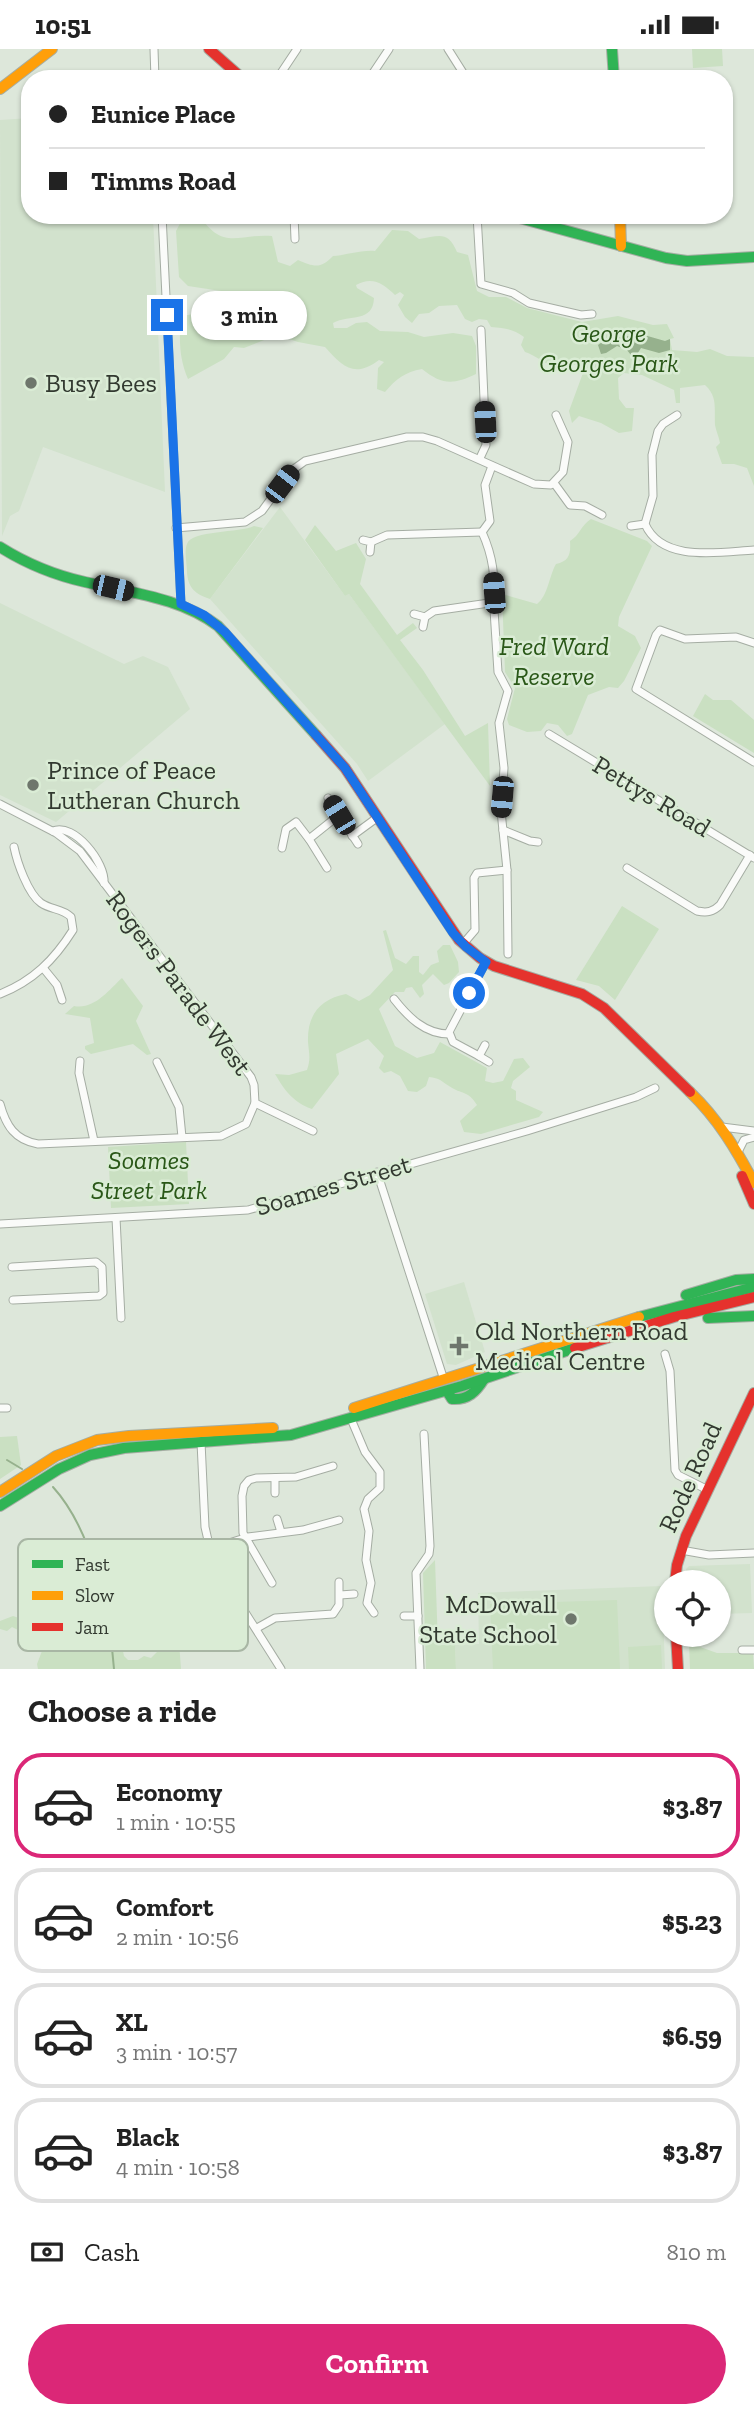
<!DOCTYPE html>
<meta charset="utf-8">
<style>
:root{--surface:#fff;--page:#f6f6f6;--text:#222;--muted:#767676;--line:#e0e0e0;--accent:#db2777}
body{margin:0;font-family:"Zilla Slab",serif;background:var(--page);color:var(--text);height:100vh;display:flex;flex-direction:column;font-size:26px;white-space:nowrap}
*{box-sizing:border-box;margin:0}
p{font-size:23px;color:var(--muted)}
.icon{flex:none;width:38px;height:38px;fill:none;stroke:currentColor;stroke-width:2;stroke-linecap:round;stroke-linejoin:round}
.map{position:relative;height:1620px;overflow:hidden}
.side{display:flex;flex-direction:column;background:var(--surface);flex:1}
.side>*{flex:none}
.top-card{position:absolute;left:21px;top:21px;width:712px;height:154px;border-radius:28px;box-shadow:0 2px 5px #0004;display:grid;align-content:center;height:154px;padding:0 28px;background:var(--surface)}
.tools{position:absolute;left:654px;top:1521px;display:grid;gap:14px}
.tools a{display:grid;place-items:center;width:77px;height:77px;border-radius:50%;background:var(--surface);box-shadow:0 2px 5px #0004;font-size:35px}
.end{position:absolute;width:32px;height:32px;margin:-16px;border:9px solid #1a73e8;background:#fff;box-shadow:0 0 0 4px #fff}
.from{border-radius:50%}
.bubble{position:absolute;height:49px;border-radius:24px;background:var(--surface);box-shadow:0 2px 5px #0004;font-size:23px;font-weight:700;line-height:49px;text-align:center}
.car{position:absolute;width:21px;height:42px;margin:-21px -10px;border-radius:9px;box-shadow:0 0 5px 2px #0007;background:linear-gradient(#222 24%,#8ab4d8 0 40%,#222 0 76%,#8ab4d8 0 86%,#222 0)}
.top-card b{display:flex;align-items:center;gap:24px;height:66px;font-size:26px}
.top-card b+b{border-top:2px solid var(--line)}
.top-card i{width:18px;height:18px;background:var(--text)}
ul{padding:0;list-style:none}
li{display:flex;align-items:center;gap:21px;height:105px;margin:0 14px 10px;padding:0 14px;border:4px solid var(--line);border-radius:28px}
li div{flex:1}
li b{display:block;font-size:26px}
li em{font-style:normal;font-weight:700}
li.on{border-color:var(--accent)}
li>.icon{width:63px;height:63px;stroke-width:1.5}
h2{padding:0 28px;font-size:32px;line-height:84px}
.pay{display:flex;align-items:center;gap:18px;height:77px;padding:0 28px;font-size:26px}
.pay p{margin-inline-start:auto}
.primary-button{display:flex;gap:14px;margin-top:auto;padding:14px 28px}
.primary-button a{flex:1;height:80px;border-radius:42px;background:var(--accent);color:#fff;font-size:28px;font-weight:700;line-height:80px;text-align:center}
.status{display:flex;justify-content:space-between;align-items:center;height:49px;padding:0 35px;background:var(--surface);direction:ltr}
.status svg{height:19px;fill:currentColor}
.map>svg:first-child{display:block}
.built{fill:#d2e2cd}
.green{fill:#cae0c2}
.water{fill:#96b18d}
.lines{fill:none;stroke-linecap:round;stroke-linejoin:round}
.stream{stroke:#96b18d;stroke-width:2}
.street-casing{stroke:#a5ada3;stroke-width:9}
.fast-casing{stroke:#a5ada3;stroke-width:12}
.slow-casing{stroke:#a5ada3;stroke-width:12}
.jam-casing{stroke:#a5ada3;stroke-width:12}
.street{stroke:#fafbf9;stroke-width:7}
.fast{stroke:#30b455;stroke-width:10}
.slow{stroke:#ff9f0a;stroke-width:10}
.jam{stroke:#e5322d;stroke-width:10}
.route{stroke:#1a73e8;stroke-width:9}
.poi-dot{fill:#6e766c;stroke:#daecd5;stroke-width:2.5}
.labels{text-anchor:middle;stroke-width:5;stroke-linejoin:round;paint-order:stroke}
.park-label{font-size:26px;font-style:italic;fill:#295717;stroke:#daecd5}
.poi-label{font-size:26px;fill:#323930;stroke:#daecd5;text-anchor:start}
.street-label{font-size:26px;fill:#323930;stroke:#daecd5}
.key{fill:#daecd5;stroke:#a8b6a4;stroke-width:2}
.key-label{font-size:19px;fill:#323930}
</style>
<div class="status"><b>10:51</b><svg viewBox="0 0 49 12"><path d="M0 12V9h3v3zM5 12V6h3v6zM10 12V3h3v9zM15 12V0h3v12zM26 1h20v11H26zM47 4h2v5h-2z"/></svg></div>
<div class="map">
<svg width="754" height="1620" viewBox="0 0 754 1620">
<rect width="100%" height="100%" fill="#dde7da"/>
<g class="built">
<path d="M30,69V166H153L165,443L43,398L19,462L10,467L2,487L0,71Z"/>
<path d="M280,458L345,547L349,545L445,675L368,732L357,715L210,550Z"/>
<path d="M0,554L124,615L143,607L168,618L190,660L56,773L0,746Z"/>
<path d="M464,1233L485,1303L456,1316L447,1315L425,1245Z"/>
<path d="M750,1515L752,1564L719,1565V1533H687L686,1520L689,1517Z"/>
<path d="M662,1537L665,1620H456L455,1596L479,1595L478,1544Z"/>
</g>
<g class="green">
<path d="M692,0H722L723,17L693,19Z"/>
<path d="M199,166C224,203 238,184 272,187L278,213L290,217L298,211C314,218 321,220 333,207C348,206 360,201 375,202L392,181L408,182L419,190C439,187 448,181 457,203L468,206L477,242L489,248H506L527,259L582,273L618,267L653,276L667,275L674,289L670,290L672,301L697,303L710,300L727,307L754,308V437L747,419L734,415H722L716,398L720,394C719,388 716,382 715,376C714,359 718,348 705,336L680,339V354H676L674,341L642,326L624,324L618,329L619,350L626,359H634L632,382L619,384L601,374L579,367L572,374L569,362L583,324L579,316C569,315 560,318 551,316C542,313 535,306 525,303L521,296L524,288C513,280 505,279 491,278L487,271L479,270L472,273L465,270L457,256L439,257L429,264L419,265L412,274L405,268L398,256L404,246L400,243L395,246C383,235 373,227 356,236L357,239L374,249C373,274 350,265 333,274L334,279H347L356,274L367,273L380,282L408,283L424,288L453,284L472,287L476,297V325C453,336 442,336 422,320C405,323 396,330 385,343L377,340L378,319L384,313L379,311C354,330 342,317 325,298L298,293L277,286L244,299L234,298L224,310L188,330C179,309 179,291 181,268C203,260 208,275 226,252L221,242L188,237L179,228L176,182L184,167Z"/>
<path d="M591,470L647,492L652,497L619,568L618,577L635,587L641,599L624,632L618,639L609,638L588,646L572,685L567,687L558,676L547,674L541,682L527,683L509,676L507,670L515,639L505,623L502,545L537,555C548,547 549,527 556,515C569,512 571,505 570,492C580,486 581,476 591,470Z"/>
<path d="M315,476L336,502L356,494L366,510L360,535L397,586L413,574L417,579L400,591L423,621L465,687L488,674L490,737L349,545L345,547L305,491Z"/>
<path d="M254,477L263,479L210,550C195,545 188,539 187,523C187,515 184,503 187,495C191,481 240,484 254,477Z"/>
<path d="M705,645L713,651H731L754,671V704L693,667Z"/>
<path d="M622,857L659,880L615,951L599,937L576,931Z"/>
<path d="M386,881L395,909L406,915L413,907H419V923L423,926L431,916L439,913L437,902L443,896H450L458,913L459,923L449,934L444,936L433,925L422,936L424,945L420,949L412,938L406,939L404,943H395L379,960L395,997L417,1009L434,1004L440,993L487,1019L485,1032L493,1034L503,1032L514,1010L523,1009L530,1018L513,1032L511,1039L516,1042V1051L543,1063L539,1068L481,1085L464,1083L460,1072L477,1056C468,1041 462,1046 449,1037C441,1032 440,1029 429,1028L426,1037L417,1043L408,1042L400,1027L391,1022L384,1024L379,1019L384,1007L368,990L336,1005L339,1025L312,1060C293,1053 285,1042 275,1025L289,1026L307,1021C311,1009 309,1005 308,993C307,966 320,950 346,945L359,952L370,946L393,921L383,882Z"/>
<path d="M122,929L143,957L136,972L151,1005L147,1006L133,995L91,1005L85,1000V997L94,994L90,969L65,965L74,957C94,961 109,941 122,929Z"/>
<path d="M186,1093L189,1155L111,1159L108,1098Z"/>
<path d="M17,1387L21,1416L0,1430V1388Z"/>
<path d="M47,1499L60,1505L70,1524L78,1528L83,1540V1552L93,1576L104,1573L112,1575L120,1588L124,1607L128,1611H138L144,1607L151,1609L159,1601L161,1595L156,1590L151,1591L146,1588L145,1582L155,1578L172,1581L179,1593L181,1620H38L37,1615L42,1602L36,1590L12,1578L7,1582L0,1580V1572L13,1567L25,1571L29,1568C30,1553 38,1541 40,1525C42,1515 41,1508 47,1499Z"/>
<path d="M435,1511L438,1596H455L456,1620H426L423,1524Z"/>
<path d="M617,1551L620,1620H493L490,1555Z"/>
<path d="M689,1594L717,1604H753L754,1620H690Z"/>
<path d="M661,1596L662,1620H629L628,1598Z"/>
</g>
<path class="water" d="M644,286L665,292L670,290V301L659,304L641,299L634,310L627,301L617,297L606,304L601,305L598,296C611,286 628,288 644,286Z"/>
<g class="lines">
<g class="stream">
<path d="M7,1411L22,1420"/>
<path d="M53,1438C92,1481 110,1562 114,1620"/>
</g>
<defs>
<g id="street">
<path d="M154,0L155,30"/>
<path d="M448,0L467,30"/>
<path d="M277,30L297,0"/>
<path d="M369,30L389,0"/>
<path d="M162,166L181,555"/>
<path d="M294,166L295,190"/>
<path d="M477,166L481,235L513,244L529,254L581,266L592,265"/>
<path d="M677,366L663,375L658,382L652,406L653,447L645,475C662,514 719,503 754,501"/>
<path d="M480,409L486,396L481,281"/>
<path d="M492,417L485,436L490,472L482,483C491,503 499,533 489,554L494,561L498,623L508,642L499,674L504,719L501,762L507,821L508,905"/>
<path d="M554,434L570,456L585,457L602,466"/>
<path d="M631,477L645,475"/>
<path d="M176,479L245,473L262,462L291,422L305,412L407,388H423L437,392L534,435L551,436L563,423L568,393L556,366"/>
<path d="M363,491L371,493L370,503"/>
<path d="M371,493L387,486L482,483"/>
<path d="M414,565L425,568L423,578"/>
<path d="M425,568L434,562L489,554"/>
<path d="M754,594L736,588L685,590L660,581L656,586L636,640L754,713"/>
<path d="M549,685L754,809"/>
<path d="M328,749L358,795"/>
<path d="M0,755L56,784L80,802L251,1028L254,1036L255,1054L313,1082"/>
<path d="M503,781L530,792L538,793"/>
<path d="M53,782C74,773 106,814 104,834"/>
<path d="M352,787L378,768"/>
<path d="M282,799L286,780L296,773L309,790"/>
<path d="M327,819L309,790L339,766"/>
<path d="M627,819L697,862C707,864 713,863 720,856L750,806"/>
<path d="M463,895L475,881L474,829L477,824L507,821"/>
<path d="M44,920L57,936L62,951"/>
<path d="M0,945C33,932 54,911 73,881L71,868C62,859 51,861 41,854C28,845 17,813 14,798"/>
<path d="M394,950C408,968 425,985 449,985"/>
<path d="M485,996L479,1007L489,1013"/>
<path d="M479,1007L453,993L449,983L486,913"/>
<path d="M80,1012L79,1024L94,1092"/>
<path d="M157,1013L179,1058L182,1088"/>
<path d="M0,1055C6,1077 15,1091 38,1095L221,1087L246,1075L255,1054"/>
<path d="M722,1078L754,1082"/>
<path d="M738,1103L744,1091L754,1088"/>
<path d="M377,1123L444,1331"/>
<path d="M116,1169L121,1269"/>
<path d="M0,1175L248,1161L527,1082L636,1048L655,1039"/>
<path d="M12,1218L96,1213L102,1218L103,1244L99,1247L13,1251"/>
<path d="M665,1305L670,1322L675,1421L678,1426L708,1441"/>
<path d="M0,1359H7"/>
<path d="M351,1370L365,1403L380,1423V1439L368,1450L364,1460L369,1482L366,1511L371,1534L367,1554L374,1564"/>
<path d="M201,1393L205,1478L210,1500L217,1519L281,1620"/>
<path d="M275,1444V1429"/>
<path d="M277,1470L281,1483"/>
<path d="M210,1500L248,1488L303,1481L339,1471"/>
<path d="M681,1501L709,1506L754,1504"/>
<path d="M272,1534L243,1484L242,1447L244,1437L249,1431L256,1429L296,1428L333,1417"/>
<path d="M340,1546L354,1545"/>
<path d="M404,1567H418"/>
<path d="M257,1579L275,1569L333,1565L339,1556V1533"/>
<path d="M742,1601H754"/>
<path d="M420,1620L416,1524L429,1505L430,1497L424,1385"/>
</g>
<g id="fast">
<path d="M612,0L614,30"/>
<path d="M509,166L666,209L687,212L754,208"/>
<path d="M0,498C27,515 54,526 85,533C130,544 180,548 218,577L316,686"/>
<path d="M686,1246L736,1231L754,1230"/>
<path d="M639,1268L754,1238"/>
<path d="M708,1269L754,1267"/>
<path d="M447,1342L452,1350C468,1351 476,1343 484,1330"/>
<path d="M0,1457L59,1420L90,1406L124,1399L291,1386L462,1337L575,1299"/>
</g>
<g id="slow">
<path d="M0,40L52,0"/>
<path d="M620,166L621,197"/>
<path d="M690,1043C718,1070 736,1100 754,1134"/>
<path d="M354,1359L639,1268"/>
<path d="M0,1443L56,1407L97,1391L129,1387L273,1379"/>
</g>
<g id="jam">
<path d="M209,0L243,30"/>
<path d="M316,686L345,719L459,891L480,909L494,917L582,945L604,959L690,1043"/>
<path d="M742,1127L754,1155"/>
<path d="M575,1299L674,1268L754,1248"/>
<path d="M675,1533L677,1516L686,1487L754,1344"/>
<path d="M676,1586L678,1620"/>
</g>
</defs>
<use href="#street" class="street-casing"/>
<use href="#fast" class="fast-casing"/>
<use href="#slow" class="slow-casing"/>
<use href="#jam" class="jam-casing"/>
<use href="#street" class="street"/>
<use href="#fast" class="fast"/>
<use href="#slow" class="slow"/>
<use href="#jam" class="jam"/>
</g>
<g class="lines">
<path class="route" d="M167,266L181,555L204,566L225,583L345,719L453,884L466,898L486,913L469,944"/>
</g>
<g class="poi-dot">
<circle cx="31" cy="334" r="7"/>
<circle cx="33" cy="736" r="7"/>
<path d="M455.5 1286.5h7v7h7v7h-7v7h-7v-7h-7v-7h7z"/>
<circle cx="571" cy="1570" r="7"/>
</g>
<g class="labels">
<g class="park-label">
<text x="609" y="293">George<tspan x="609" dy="30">Georges Park</tspan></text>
<text x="554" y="606">Fred Ward<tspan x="554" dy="30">Reserve</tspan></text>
<text x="149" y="1120">Soames<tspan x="149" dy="30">Street Park</tspan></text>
</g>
<g class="poi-label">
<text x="45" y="343">Busy Bees</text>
<text x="47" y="730">Prince of Peace<tspan x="47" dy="30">Lutheran Church</tspan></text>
<text x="475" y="1291">Old Northern Road<tspan x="475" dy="30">Medical Centre</tspan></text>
<text x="557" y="1564" text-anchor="end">McDowall<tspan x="557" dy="30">State School</tspan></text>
</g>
<g class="street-label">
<text transform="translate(652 747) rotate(31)" y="9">Pettys Road</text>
<text transform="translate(179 934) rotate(53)" y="9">Rogers Parade West</text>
<text transform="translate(333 1136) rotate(-16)" y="9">Soames Street</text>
<text transform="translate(690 1428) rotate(-66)" y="9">Rode Road</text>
</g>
</g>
<rect x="18" y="1490" width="230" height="112" rx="10" class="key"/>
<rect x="32" y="1511" width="31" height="8" fill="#30b455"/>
<rect x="32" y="1542" width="31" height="9" fill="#ff9f0a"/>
<rect x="32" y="1574" width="31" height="8" fill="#e5322d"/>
<g class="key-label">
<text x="75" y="1522">Fast</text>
<text x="75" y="1553">Slow</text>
<text x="75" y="1585">Jam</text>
</g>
</svg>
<div class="tools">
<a><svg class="icon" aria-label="locate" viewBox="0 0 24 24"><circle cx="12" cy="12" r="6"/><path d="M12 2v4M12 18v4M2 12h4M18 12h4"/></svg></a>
</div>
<i class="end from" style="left:469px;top:944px"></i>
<i class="end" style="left:167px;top:266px"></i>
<div class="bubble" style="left:191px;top:242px;width:116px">3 min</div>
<i class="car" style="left:485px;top:373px;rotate:357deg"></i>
<i class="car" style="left:282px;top:435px;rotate:37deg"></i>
<i class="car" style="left:113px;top:539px;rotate:103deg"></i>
<i class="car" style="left:494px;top:544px;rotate:356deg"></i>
<i class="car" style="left:502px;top:748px;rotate:185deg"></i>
<i class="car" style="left:339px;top:766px;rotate:329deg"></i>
<div class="top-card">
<b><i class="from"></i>Eunice Place</b>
<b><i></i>Timms Road</b>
</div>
</div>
<section class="side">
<h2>Choose a ride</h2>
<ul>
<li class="on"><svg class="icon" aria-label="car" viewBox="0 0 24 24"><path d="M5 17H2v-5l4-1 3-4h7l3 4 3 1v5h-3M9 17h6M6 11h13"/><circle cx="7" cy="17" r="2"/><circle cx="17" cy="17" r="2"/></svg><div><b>Economy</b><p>1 min · 10:55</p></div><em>$3.87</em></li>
<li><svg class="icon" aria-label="car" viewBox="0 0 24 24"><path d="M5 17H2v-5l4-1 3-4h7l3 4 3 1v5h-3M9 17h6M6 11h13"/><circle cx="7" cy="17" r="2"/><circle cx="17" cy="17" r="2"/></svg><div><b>Comfort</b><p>2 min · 10:56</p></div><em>$5.23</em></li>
<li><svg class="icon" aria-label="car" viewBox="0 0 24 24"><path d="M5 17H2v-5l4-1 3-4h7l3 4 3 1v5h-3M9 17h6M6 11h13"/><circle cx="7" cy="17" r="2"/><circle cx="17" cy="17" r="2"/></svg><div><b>XL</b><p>3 min · 10:57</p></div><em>$6.59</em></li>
<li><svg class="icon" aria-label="car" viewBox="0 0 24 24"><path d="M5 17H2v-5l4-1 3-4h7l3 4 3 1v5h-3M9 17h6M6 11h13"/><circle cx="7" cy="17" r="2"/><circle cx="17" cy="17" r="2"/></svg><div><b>Black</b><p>4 min · 10:58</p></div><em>$3.87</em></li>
</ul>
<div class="pay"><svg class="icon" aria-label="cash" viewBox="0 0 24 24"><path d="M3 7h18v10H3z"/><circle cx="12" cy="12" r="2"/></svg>Cash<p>810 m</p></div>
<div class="primary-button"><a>Confirm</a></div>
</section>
